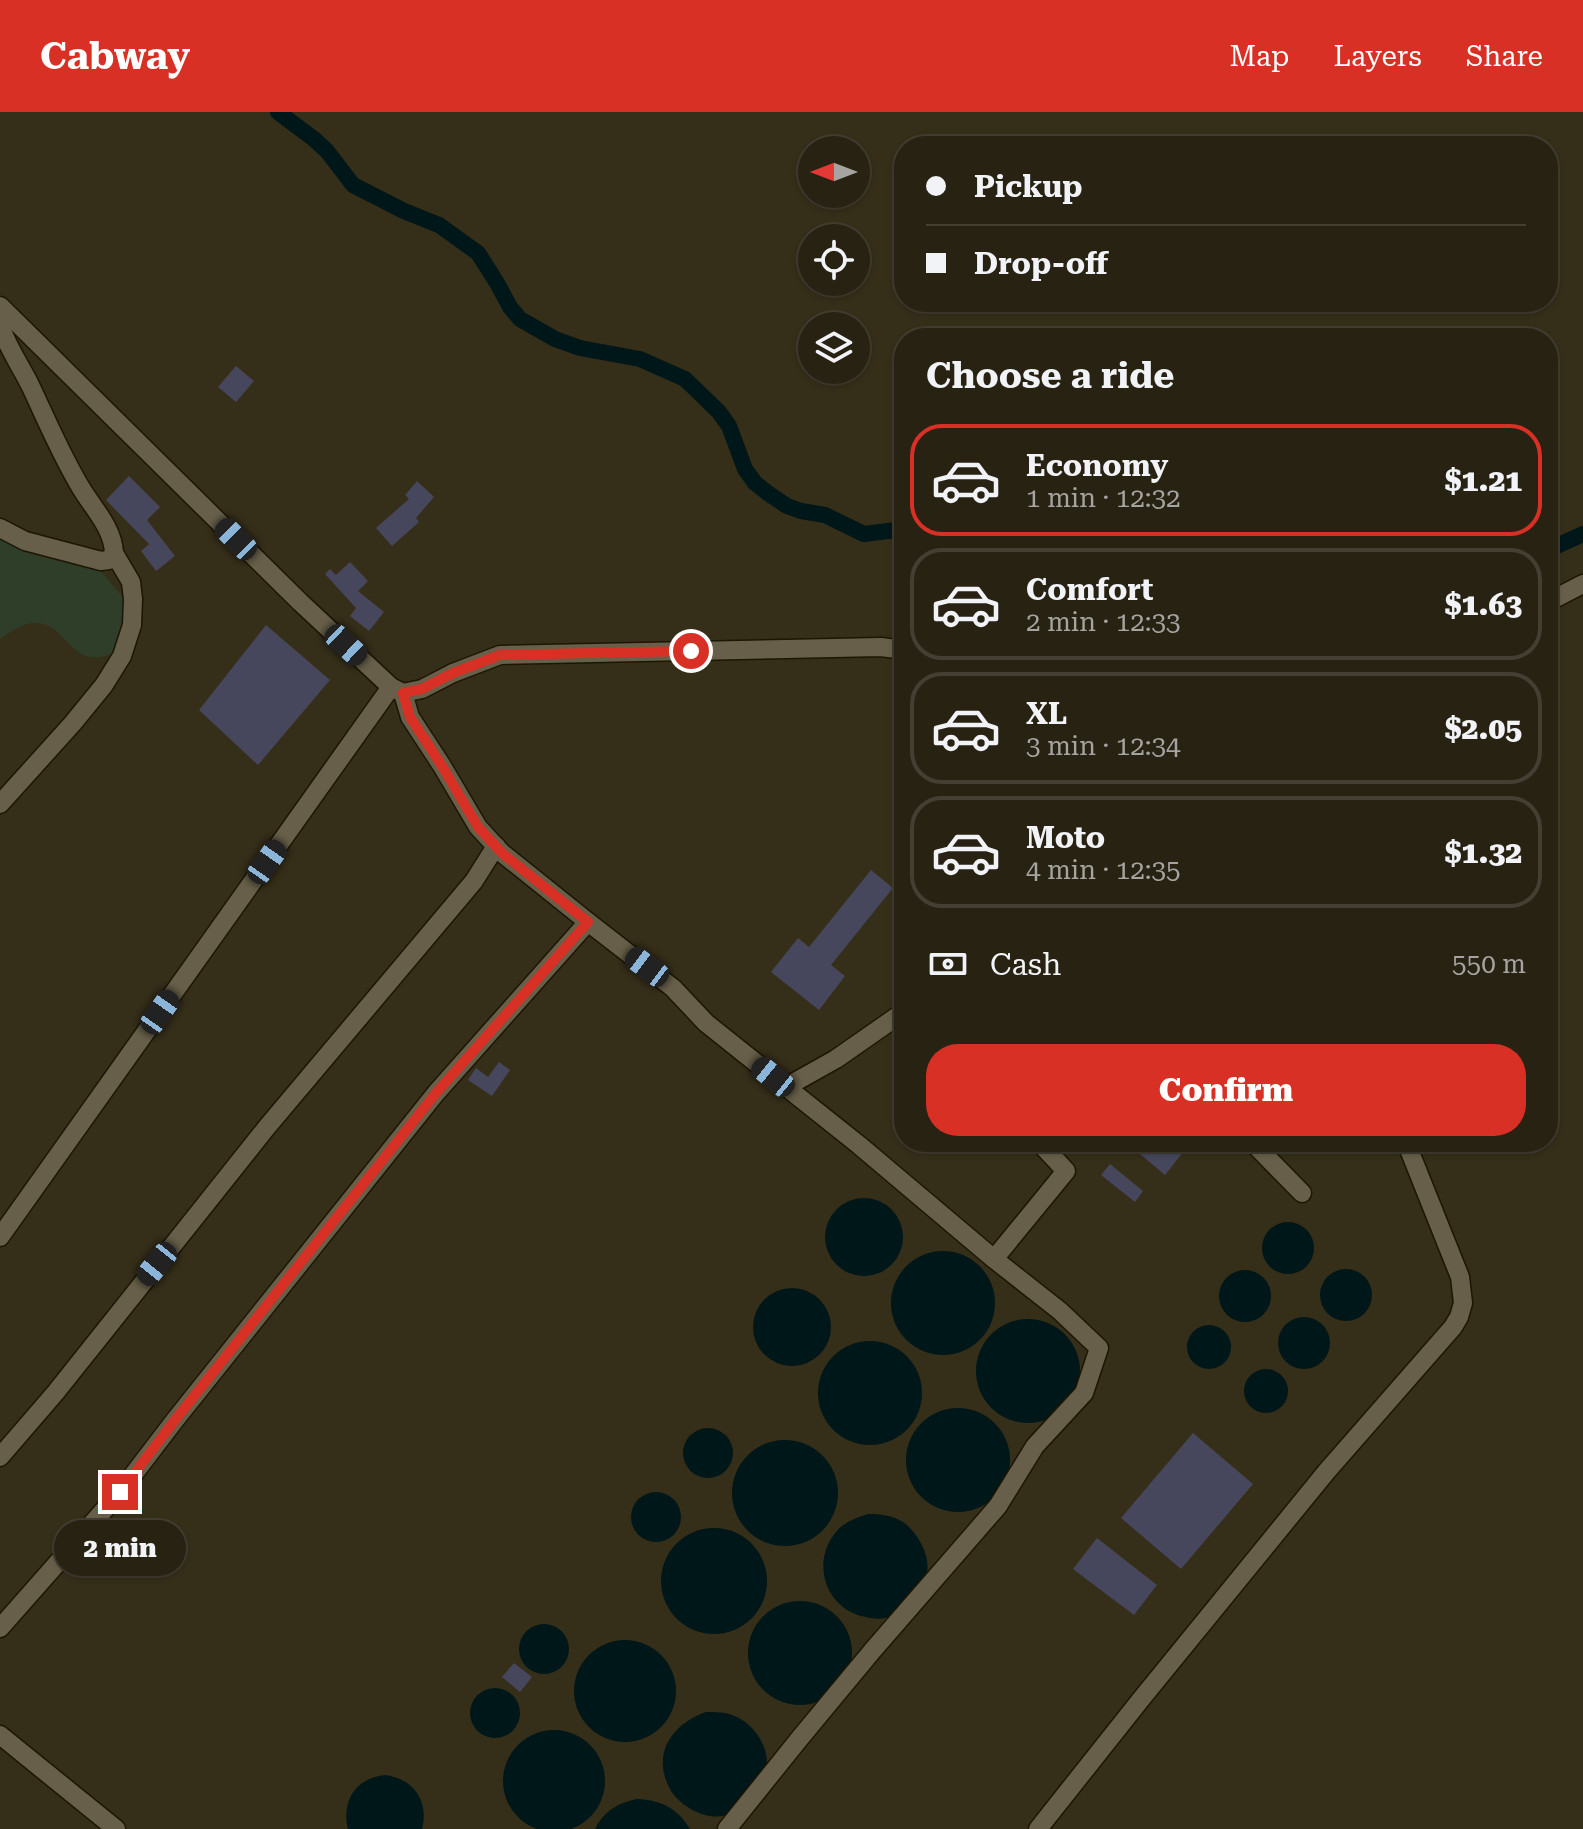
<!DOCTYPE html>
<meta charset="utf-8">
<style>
:root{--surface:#282213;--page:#302a1c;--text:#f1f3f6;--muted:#a5a4a0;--line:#443f33;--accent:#d93025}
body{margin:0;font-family:"Roboto Serif",serif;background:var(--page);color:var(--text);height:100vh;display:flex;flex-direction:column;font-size:30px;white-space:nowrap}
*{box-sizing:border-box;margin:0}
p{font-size:26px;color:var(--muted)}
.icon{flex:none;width:44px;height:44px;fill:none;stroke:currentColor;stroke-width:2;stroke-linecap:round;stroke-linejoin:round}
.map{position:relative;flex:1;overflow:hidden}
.side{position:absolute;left:894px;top:216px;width:664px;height:824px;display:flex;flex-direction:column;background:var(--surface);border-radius:32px;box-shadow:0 2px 6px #0004,0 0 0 2px var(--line)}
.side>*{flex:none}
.top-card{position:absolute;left:894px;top:24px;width:664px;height:176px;border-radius:32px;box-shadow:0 2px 6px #0004,0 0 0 2px var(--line);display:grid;align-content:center;height:176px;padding:0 32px;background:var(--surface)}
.needle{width:52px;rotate:270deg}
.fabs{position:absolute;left:798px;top:24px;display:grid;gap:16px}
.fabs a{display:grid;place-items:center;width:72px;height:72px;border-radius:50%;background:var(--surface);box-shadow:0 2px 6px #0004,0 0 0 2px var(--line);font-size:40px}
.end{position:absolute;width:36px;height:36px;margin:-18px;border:10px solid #d93025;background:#fff;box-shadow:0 0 0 4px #fff}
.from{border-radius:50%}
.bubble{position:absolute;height:56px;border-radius:28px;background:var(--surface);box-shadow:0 2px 6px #0004,0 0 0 2px var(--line);font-size:26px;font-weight:800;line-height:56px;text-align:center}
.car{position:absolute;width:24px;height:48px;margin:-24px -12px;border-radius:10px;box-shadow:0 0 6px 2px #0007;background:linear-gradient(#222 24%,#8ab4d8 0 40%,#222 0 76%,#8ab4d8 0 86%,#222 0)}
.top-card b{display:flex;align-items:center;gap:28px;height:76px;font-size:30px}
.top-card b+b{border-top:2px solid var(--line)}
.top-card i{width:20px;height:20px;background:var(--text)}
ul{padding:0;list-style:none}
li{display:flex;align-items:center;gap:24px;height:112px;margin:0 16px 12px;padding:0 16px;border:4px solid var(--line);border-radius:32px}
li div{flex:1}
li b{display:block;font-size:30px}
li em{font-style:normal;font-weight:800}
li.on{border-color:var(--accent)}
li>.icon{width:72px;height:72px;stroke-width:1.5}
h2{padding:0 32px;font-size:36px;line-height:96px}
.pay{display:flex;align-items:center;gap:20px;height:88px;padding:0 32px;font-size:30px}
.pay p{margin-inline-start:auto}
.cta{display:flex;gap:16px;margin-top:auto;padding:16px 32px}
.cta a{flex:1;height:92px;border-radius:32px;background:var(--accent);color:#fff;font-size:32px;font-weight:800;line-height:92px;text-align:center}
header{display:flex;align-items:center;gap:48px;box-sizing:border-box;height:112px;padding:0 40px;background:var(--accent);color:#fff}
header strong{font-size:38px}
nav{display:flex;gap:44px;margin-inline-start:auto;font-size:28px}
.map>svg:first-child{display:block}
.green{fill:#2e3e29}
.water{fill:#001719}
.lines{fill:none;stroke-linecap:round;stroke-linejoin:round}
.canal{stroke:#001719;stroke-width:16}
.building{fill:#46475c}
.minor-casing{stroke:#1c1603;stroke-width:21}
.minor{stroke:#675f49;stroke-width:18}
.route{stroke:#d93025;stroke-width:10}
</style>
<header>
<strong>Cabway</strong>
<nav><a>Map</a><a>Layers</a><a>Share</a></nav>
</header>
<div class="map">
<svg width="1583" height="1717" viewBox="0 0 1583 1717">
<rect width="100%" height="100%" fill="#352e19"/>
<path class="green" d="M0,425L98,456L127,490V508L114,541C68,560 69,509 33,511C22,511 9,521 0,527Z"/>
<g class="water">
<circle cx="864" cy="1125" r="39"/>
<circle cx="1288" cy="1136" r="26"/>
<circle cx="943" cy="1191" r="52"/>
<circle cx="1346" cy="1183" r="26"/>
<circle cx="1245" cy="1184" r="26"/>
<circle cx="792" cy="1215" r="39"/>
<circle cx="1304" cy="1231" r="26"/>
<circle cx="1028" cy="1259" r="52"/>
<circle cx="1209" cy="1235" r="22"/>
<circle cx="870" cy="1281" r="52"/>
<circle cx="1266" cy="1279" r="22"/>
<circle cx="958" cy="1348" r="52"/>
<circle cx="708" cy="1341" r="25"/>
<circle cx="785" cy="1381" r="53"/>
<circle cx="656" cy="1405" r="25"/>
<path d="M868,1402C880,1402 892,1403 903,1410C920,1422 938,1455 920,1474C914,1480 897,1501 890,1504C884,1508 873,1507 866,1505C826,1498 810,1451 836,1420C844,1410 856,1406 868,1402Z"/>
<circle cx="714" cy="1469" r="53"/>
<circle cx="800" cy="1541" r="52"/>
<circle cx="544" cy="1537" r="25"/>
<circle cx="625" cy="1579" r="51"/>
<circle cx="495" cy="1601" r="25"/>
<path d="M706,1600C712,1600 719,1600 725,1601C751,1606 772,1634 766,1661C764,1668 756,1675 751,1680C746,1686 740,1694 734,1699C715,1714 680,1696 670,1677C651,1642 672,1612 706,1600Z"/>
<circle cx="554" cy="1669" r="51"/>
<path d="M385,1663C414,1667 429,1689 422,1717H348C341,1689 356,1666 385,1663Z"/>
<path d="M637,1687C661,1688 677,1696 690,1717H595C604,1699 618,1691 637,1687Z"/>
</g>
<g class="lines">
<g class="canal">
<path d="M278,0L314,27L327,39L353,73L404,99L439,113L478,141L497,171L510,195L520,207L555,227L580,236L640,247L685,267L719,300L729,314L745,357L755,371L769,382L787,394L801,399L825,403L864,422L904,417"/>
<path d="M1548,438L1583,422"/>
</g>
</g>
<g class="building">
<path d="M236,254L254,269L236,290L218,275Z"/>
<path d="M129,364L160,395L147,408L175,444L156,459L141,439L149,432L106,388Z"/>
<path d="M417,369L434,385L416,406L419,410L392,434L376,416L409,387L405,383Z"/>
<path d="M350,450L368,469L358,479L384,500L369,519L350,504L356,496L325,462L330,457L336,463Z"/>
<path d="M266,513L330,568L258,653L199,598Z"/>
<path d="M871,758L893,776L831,853L845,864L819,898L771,860L798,826L809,835Z"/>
<path d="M499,950L510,958L492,984L468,968L476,956L488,965Z"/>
<path d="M1126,1030H1191L1165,1063Z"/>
<path d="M1110,1052L1143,1079L1135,1090L1101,1063Z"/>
<path d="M1193,1321L1253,1372L1181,1457L1121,1406Z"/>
<path d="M1097,1426L1157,1473L1134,1503L1073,1457Z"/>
<path d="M514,1551L532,1565L520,1580L502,1565Z"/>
</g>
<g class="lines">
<defs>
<g id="minor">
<path d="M0,194L300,490L391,575L403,581L422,577L453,561L500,543L881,535L904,538"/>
<path d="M0,213C7,235 21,254 31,275C47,309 61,343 81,376C93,396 113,416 114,441L109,448L101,449L25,429L0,416"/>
<path d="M1548,490L1583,472"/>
<path d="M403,581L410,605L442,654L478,715L502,741L588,810L673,876L706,911L859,1033L994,1147"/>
<path d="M0,692L73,611L104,573L122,544L132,513L133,487L131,470L114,441"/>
<path d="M786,975L836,947L899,903L904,902"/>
<path d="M1252,1030L1302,1081"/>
<path d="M0,1125L391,575"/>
<path d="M0,1345L56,1280L267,1015L474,769L496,734"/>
<path d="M0,1516L120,1380L175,1308L436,981L588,810"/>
<path d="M0,1623L116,1717"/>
<path d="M727,1717L800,1626L873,1538L998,1394L1035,1334L1084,1281L1099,1236L1060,1199L994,1147L1066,1059L1039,1030"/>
<path d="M1038,1717L1142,1586L1327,1359L1453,1215L1459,1205L1463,1191L1460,1165L1406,1030"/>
</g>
</defs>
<use href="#minor" class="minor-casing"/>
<use href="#minor" class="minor"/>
</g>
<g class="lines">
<path class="route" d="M120,1380L175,1308L436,981L588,810L502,741L478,715L442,654L410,605L403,581L422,577L453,561L500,543L691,539"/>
</g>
</svg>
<div class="fabs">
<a><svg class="needle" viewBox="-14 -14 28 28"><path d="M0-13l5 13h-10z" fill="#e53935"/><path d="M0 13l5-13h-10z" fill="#a5a4a0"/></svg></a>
<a><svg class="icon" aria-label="locate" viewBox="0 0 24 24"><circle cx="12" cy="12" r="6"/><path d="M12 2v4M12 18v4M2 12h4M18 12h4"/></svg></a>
<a><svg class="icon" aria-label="layers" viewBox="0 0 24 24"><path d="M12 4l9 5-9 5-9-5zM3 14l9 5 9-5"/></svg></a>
</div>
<i class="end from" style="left:691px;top:539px"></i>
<i class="end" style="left:120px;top:1380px"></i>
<div class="bubble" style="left:54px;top:1408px;width:132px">2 min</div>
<i class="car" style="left:236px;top:427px;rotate:315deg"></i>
<i class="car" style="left:346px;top:533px;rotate:133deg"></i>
<i class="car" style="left:267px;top:750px;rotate:35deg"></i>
<i class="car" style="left:647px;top:855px;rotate:307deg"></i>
<i class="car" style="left:160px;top:900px;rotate:35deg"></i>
<i class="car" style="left:773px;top:965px;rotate:309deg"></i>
<i class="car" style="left:157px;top:1152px;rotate:219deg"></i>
<div class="top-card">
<b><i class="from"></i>Pickup</b>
<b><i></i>Drop-off</b>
</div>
<section class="side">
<h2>Choose a ride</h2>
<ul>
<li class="on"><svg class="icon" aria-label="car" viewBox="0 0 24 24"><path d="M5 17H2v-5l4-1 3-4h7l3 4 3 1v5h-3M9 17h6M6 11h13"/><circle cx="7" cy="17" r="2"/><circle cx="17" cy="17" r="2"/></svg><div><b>Economy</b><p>1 min · 12:32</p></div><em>$1.21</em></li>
<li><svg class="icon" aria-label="car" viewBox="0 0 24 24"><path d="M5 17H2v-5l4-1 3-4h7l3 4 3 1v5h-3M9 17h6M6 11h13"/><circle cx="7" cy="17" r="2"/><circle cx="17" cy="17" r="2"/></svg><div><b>Comfort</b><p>2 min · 12:33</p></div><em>$1.63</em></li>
<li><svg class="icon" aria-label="car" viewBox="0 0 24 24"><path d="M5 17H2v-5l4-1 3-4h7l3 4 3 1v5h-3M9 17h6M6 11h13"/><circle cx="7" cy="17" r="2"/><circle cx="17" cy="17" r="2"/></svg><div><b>XL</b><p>3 min · 12:34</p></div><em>$2.05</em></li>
<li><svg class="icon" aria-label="car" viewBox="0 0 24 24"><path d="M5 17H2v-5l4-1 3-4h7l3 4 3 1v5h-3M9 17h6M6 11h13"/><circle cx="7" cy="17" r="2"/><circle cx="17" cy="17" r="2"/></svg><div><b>Moto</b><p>4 min · 12:35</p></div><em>$1.32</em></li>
</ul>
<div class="pay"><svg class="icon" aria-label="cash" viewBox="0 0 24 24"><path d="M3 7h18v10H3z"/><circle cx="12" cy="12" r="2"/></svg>Cash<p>550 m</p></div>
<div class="cta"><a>Confirm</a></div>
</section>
</div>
